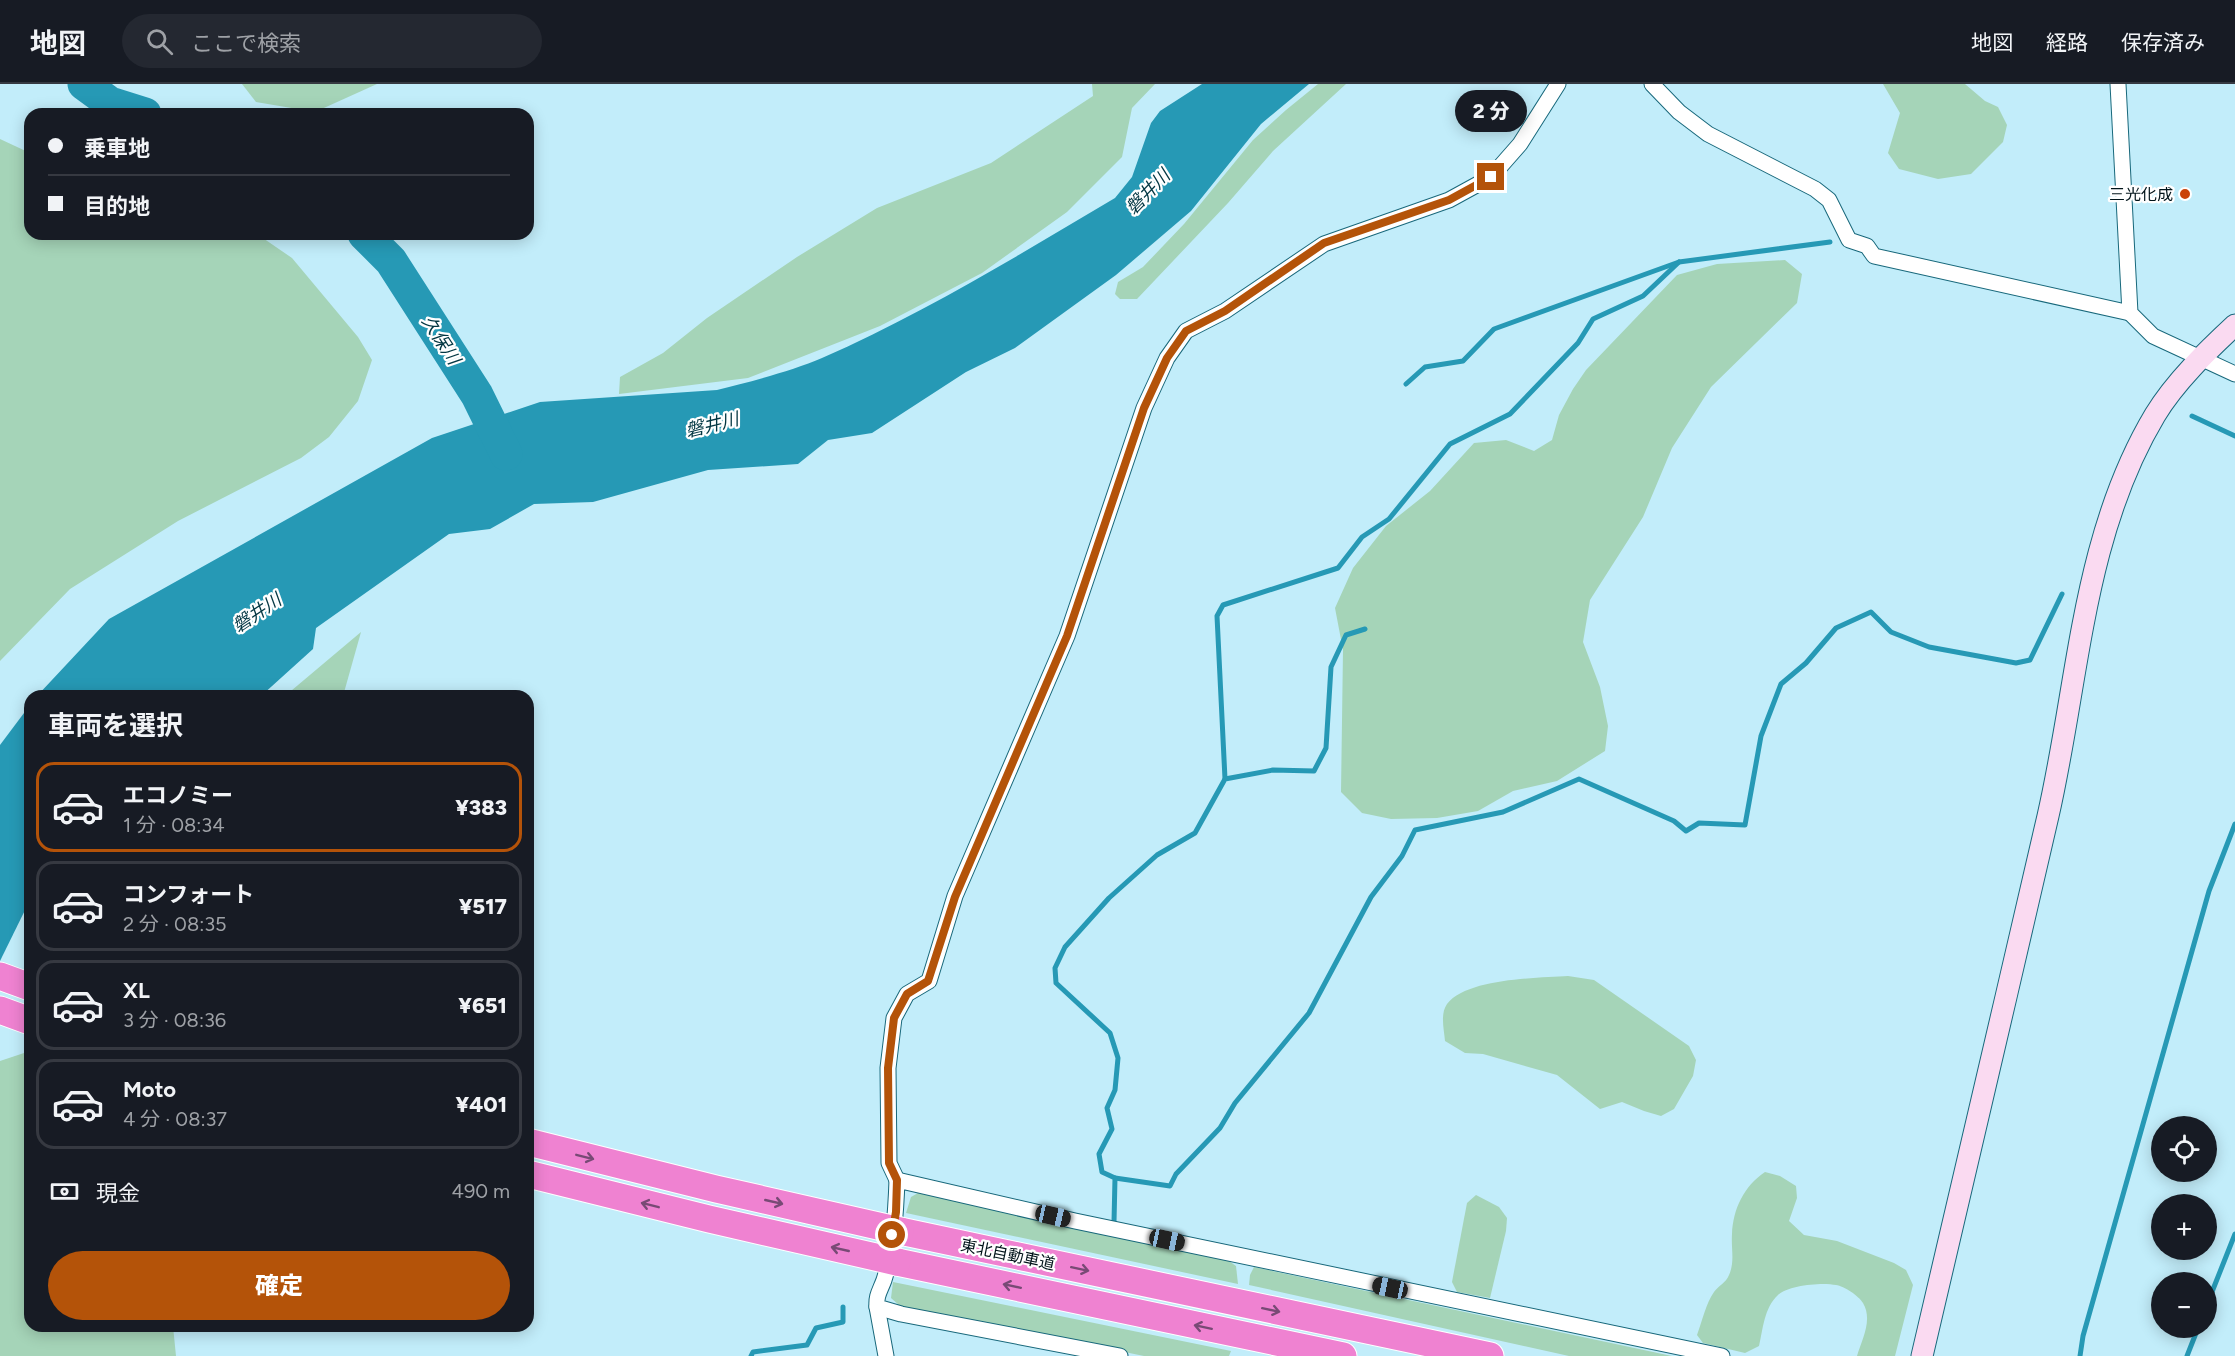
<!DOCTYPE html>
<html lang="ja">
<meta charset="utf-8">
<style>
:root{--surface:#171b24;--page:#242831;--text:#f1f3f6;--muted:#9ea1a6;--line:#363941;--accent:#b45309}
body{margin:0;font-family:Figtree,"Noto Sans JP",sans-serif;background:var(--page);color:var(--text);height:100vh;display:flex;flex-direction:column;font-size:22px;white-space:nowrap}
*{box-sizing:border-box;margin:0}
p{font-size:20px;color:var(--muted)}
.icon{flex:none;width:33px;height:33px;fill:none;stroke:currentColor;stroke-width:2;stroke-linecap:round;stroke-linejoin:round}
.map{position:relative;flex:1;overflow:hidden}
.panel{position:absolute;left:24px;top:606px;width:510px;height:642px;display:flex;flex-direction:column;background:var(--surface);border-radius:18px;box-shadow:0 3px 15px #0003}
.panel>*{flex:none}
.top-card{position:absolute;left:24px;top:24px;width:510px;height:132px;border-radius:18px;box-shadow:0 3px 15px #0003;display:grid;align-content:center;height:132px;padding:0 24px;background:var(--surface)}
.buttons{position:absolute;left:2151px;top:1032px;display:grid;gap:12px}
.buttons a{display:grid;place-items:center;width:66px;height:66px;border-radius:50%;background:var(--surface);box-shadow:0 3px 15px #0003;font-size:30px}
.end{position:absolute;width:27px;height:27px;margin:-14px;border:8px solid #b45309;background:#fff;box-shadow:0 0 0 3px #fff}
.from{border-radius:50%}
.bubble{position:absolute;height:42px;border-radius:21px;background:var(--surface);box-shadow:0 3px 15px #0003;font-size:20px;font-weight:800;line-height:42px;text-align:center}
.car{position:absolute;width:18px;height:36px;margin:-18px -9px;border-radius:8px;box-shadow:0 0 4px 2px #0007;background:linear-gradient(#222 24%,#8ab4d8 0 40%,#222 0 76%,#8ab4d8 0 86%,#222 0)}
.top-card b{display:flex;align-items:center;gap:21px;height:57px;font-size:22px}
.top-card b+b{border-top:2px solid var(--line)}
.top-card i{width:15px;height:15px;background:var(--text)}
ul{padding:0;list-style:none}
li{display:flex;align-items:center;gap:18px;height:90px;margin:0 12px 9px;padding:0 12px;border:3px solid var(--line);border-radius:18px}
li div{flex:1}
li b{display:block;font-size:22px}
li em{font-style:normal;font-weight:800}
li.on{border-color:var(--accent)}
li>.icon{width:54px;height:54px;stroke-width:1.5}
h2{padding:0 24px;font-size:27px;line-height:72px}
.pay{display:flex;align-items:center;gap:15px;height:66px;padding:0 24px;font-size:22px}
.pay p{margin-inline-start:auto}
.button{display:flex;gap:12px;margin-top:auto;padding:12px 24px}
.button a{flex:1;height:69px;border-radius:36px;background:var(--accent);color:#fff;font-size:24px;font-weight:800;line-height:69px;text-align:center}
header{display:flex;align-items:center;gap:36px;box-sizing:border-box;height:84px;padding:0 30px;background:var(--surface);border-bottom:2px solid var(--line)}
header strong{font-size:28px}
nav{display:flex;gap:33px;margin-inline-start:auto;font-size:21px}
.search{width:420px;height:54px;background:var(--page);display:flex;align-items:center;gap:15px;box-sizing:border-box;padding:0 21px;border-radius:33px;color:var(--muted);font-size:22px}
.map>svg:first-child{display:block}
.green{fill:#a5d4b8}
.water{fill:#2699b5}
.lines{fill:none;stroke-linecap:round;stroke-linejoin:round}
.stream{stroke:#2699b5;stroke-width:5}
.river{stroke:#2699b5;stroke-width:33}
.street-casing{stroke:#18687b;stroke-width:17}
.secondary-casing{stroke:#18687b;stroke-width:23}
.highway-casing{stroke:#fff;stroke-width:29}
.street{stroke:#fff;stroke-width:15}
.secondary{stroke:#fadaf1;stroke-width:21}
.highway{stroke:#ef82d1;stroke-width:27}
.highway-bridge-casing{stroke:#fff;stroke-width:29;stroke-linecap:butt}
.highway-bridge{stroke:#ef82d1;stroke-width:27}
.oneway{stroke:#784a75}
.route{stroke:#b45309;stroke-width:8}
.poi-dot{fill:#ca430a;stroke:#fff;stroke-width:2}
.labels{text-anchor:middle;stroke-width:4.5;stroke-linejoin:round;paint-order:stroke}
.poi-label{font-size:16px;fill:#001319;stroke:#fff;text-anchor:end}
.street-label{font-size:16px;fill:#001319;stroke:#fff}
.water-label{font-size:18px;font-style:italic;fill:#023642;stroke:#fff}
</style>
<header>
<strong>地図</strong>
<div class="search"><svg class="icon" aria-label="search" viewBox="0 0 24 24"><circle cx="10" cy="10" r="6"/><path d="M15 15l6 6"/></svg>ここで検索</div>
<nav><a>地図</a><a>経路</a><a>保存済み</a></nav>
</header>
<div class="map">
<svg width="2235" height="1272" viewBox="0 0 2235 1272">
<rect width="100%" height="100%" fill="#c2edfa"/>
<g class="green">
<path d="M242,0H377L315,28L256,18Z"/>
<path d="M1092,0H1155L1132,24L1122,73L1067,128L982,189L880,242L748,294L619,310L620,293L663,269L707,234L797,173L877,124L991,79L1093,12Z"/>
<path d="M1318,0H1346L1273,67L1228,119L1137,215H1120L1115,210L1118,198L1143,183L1184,140L1253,56L1286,26Z"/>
<path d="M1883,0H1965L1985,17L1998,23L2007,41L2003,58L1971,90L1938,95L1899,85L1888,69L1900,29Z"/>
<path d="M0,55L30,69V150H257L292,174L358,253L372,276L358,317L329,353L301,374L178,437L70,505L0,577Z"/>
<path d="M1785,176L1802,190L1797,219L1711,303L1672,364L1643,433L1590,516L1583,558L1600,603L1608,642L1605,667L1557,697L1513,707L1478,727L1437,734L1391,735L1362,729L1341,708L1343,566L1335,524L1353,484L1386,442L1430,407L1474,359L1506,356L1534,367L1552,356L1559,331L1573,305L1586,286L1677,191L1717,180Z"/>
<path d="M361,548L343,612H285Z"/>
<path d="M1568,892L1594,896L1689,962L1696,976L1693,992L1674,1025L1661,1032L1644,1027L1622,1018L1600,1025L1557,991L1483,970L1465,969L1445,957C1444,945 1440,930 1447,920C1467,894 1538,894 1568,892Z"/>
<path d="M30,967V1242H173L176,1272H0V977Z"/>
<path d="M1765,1088L1780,1092L1796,1102L1797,1114L1789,1137L1804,1151L1837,1157L1894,1179L1906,1186L1913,1201L1895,1272H1857C1862,1255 1873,1236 1863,1219C1859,1212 1844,1202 1836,1201C1823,1198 1788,1201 1778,1211C1764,1224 1763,1245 1759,1262L1745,1269L1703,1259L1697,1251C1702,1238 1706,1219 1714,1208C1718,1202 1726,1199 1729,1191C1735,1178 1731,1165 1732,1150C1733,1125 1744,1102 1765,1088Z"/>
<path d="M918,1109L1229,1177L1236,1182L1238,1200L906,1129L911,1113Z"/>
<path d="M1476,1111L1499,1123L1507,1134L1506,1147L1490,1214L1457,1208L1452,1198L1467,1119Z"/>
<path d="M1254,1183L1672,1272H1569L1249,1201L1250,1191Z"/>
<path d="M893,1198L1231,1267L1229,1272H1144L900,1222L891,1214Z"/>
</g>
<g class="water">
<path d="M1202,0H1309L1261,40L1191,127L1116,191L1015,264L966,288L872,349L828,356L798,380L708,386L593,418L534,420L490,445L449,450L316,544L313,565L261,612H37L109,535L432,354L540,318L717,306C749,298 792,287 822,274C924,229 1019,171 1115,114L1132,93L1151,39L1160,27Z"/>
<path d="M30,621V816L0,877V661Z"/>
</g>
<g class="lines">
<g class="stream">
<path d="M1406,300L1425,283L1463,277L1494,245L1679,178L1830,158"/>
<path d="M2192,332L2235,352"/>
<path d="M1225,695L1217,532L1223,521L1338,484L1362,453L1389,435L1450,360L1510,330L1578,259L1593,235L1643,212L1679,178"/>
<path d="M1115,1094L1170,1102L1176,1090L1220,1044L1235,1019L1309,929L1371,813L1402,772L1415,746L1503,728L1579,695L1674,737L1686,747L1699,739L1745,741L1761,652L1781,600L1806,579L1836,544L1871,528L1891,548L1929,563L2016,579L2030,576L2062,510"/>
<path d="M1114,1138L1115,1094L1102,1088L1099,1070L1112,1045L1107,1024L1115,1006L1118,974L1110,949L1056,899L1055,884L1065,863L1109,814L1157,771L1195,749L1225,695L1273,686L1314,687L1326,664L1331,583L1346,551L1365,545"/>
<path d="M2206,1223L2235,1150"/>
<path d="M751,1272L753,1268L807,1261L816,1244L843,1238V1223"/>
<path d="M2080,1272L2083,1252L2209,807L2235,740"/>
<path d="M2187,1272L2198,1244"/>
</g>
<g class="river">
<path d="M84,0L110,19L145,30"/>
<path d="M364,150L391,177L477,311L506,370"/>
</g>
<defs>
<g id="street">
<path d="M1652,0L1679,28L1708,50L1815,105L1829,116L1849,156L1867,162L1874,172L2130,229"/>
<path d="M2118,0L2130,229L2153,252L2235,290"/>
<path d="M897,1096L889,1079L888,984L894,934L907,910L929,897L955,812L1067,552L1144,324L1167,274L1186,247L1225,227L1324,160L1449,116L1491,93L1520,60L1558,0"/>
<path d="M877,1223L886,1272"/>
<path d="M1120,1272L901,1230L877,1223C876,1211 880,1207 884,1196C893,1168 896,1126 897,1096L1075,1137L1722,1272"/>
</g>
<path id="secondary" d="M1922,1272C1965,1092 2006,912 2048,732C2079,597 2082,453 2155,331C2175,298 2207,267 2235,241"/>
<g id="highway">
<path d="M0,892L30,903"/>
<path d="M0,926L30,937"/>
<path d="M900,1147L1490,1272"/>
<path d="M897,1178L1343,1272"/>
</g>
</defs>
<use href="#street" class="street-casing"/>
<use href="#secondary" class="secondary-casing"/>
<use href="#highway" class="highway-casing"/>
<use href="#street" class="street"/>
<use href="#secondary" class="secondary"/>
<use href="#highway" class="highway"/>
<defs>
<g id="highway-bridge">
<path d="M528,1058L716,1105L900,1147"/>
<path d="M528,1090L709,1135L897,1178"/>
</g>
</defs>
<use href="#highway-bridge" class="highway-bridge-casing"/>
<use href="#highway-bridge" class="highway-bridge"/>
</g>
<defs><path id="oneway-shaft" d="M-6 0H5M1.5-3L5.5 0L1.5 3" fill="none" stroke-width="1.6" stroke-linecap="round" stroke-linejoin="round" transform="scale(1.5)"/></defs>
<g class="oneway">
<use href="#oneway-shaft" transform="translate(585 1073) rotate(14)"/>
<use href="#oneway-shaft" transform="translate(774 1118) rotate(13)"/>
<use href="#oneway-shaft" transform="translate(650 1121) rotate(-166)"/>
<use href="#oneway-shaft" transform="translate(840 1165) rotate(-167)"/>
<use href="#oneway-shaft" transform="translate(1080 1185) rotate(12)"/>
<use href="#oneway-shaft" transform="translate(1012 1202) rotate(-168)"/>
<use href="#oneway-shaft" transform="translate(1271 1226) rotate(12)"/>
<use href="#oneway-shaft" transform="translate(1203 1243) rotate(-168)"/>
</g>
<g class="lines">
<path class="route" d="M892,1151L896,1128L897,1096L889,1079L888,984L894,934L907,910L928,897L955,813L1067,552L1144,324L1167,274L1186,247L1225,227L1324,159L1449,116L1491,93"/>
</g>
<circle class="poi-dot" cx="2185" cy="110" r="6"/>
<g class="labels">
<g class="poi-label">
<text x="2173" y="116">三光化成</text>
</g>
<g class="street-label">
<text transform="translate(1008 1170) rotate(12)" y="6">東北自動車道</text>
</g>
<g class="water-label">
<text transform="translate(1148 108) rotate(-46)" y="6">磐井川</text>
<text transform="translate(441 256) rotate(57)" y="6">久保川</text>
<text transform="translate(712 341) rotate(-14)" y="6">磐井川</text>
<text transform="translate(257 529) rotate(-34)" y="6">磐井川</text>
</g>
</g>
</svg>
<div class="buttons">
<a><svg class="icon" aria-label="locate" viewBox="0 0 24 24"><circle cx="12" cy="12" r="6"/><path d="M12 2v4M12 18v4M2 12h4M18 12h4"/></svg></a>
<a>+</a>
<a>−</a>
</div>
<i class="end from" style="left:892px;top:1151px"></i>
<i class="end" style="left:1491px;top:93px"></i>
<div class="bubble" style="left:1455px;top:6px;width:72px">2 分</div>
<i class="car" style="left:1053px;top:1132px;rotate:103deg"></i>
<i class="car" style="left:1167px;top:1156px;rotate:102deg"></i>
<i class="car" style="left:1390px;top:1204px;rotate:282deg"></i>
<div class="top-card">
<b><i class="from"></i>乗車地</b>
<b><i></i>目的地</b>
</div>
<section class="panel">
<h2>車両を選択</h2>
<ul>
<li class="on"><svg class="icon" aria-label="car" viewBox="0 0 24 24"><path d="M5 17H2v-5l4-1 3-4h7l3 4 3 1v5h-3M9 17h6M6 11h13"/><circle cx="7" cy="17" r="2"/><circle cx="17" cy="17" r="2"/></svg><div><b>エコノミー</b><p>1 分 · 08:34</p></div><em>¥383</em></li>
<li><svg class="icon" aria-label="car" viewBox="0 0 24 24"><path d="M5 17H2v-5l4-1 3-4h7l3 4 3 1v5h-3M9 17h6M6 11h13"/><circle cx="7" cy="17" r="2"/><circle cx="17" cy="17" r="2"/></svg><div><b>コンフォート</b><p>2 分 · 08:35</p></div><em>¥517</em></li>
<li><svg class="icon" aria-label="car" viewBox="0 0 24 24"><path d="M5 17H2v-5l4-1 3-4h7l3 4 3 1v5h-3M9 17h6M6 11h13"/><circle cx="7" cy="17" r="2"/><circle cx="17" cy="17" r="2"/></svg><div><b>XL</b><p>3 分 · 08:36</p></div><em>¥651</em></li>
<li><svg class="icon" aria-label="car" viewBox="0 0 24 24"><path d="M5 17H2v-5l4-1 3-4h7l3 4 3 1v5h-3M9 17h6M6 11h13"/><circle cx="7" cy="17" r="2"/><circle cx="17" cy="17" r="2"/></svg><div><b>Moto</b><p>4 分 · 08:37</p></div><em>¥401</em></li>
</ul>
<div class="pay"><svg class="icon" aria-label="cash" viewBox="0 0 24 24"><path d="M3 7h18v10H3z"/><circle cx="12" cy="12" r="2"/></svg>現金<p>490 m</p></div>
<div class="button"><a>確定</a></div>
</section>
</div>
